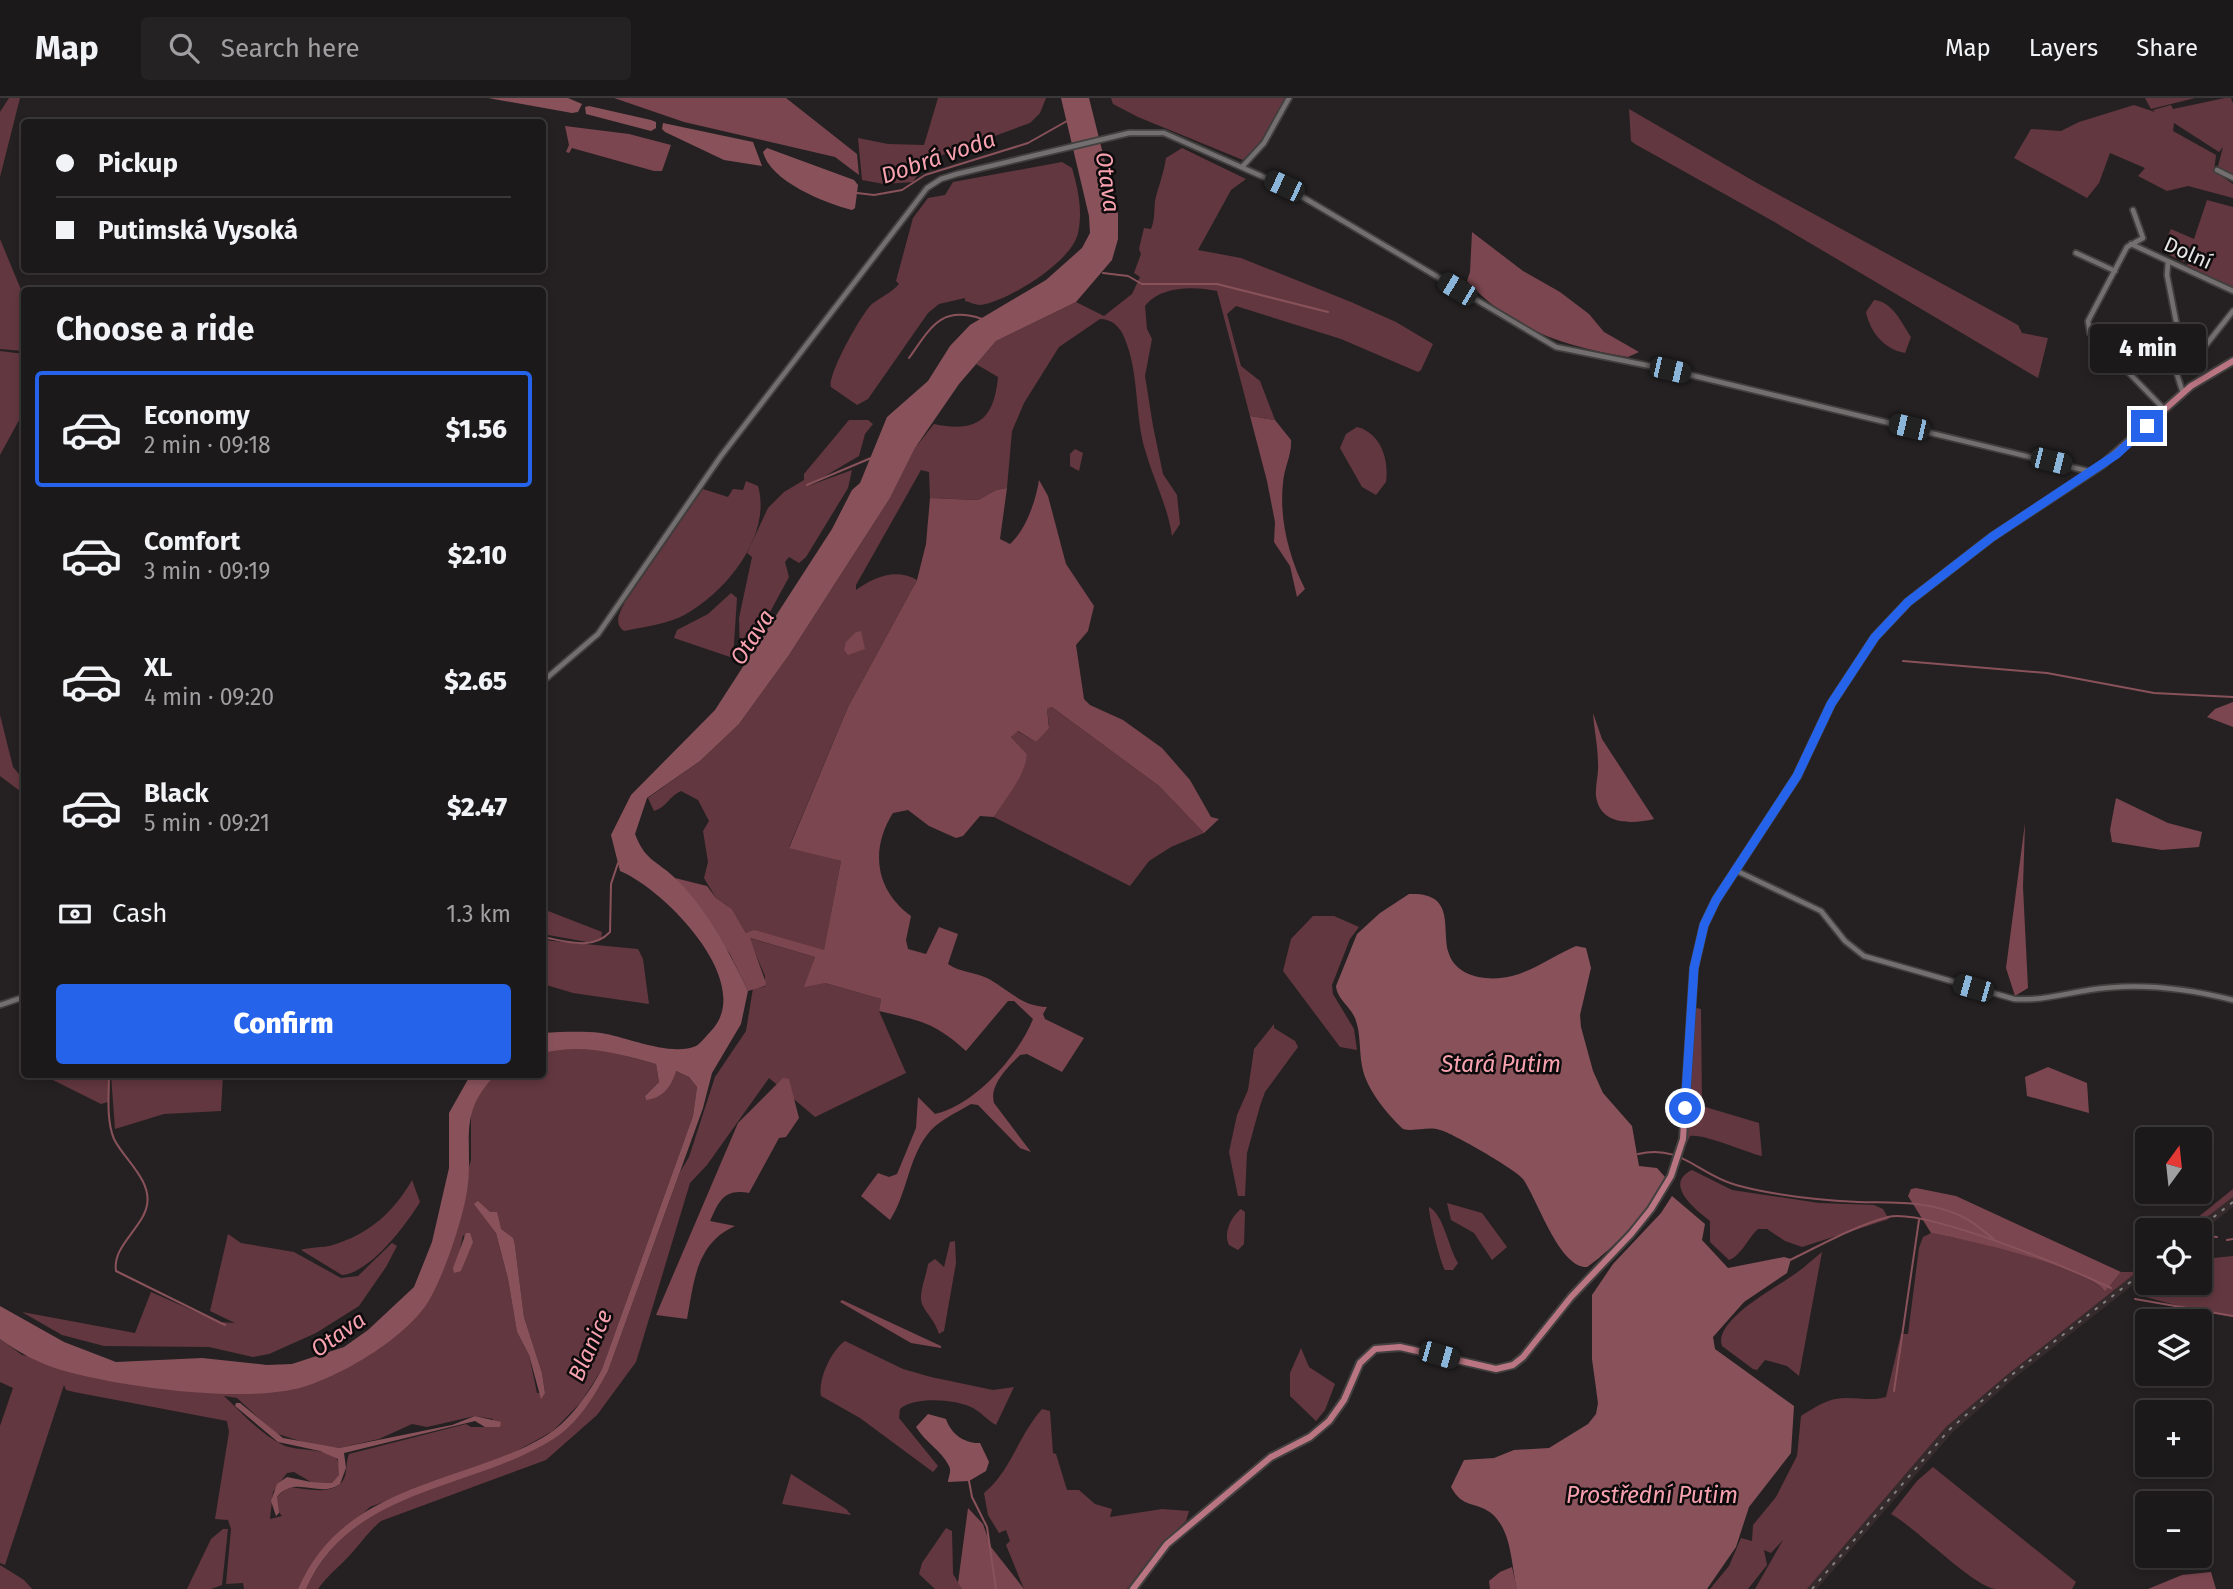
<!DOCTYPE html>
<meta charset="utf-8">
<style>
:root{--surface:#1c191a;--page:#252223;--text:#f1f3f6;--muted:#a0a0a2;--line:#3a3839;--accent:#2563eb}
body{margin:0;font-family:"Fira Sans",sans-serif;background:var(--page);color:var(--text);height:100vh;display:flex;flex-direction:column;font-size:26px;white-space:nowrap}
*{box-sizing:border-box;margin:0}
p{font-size:23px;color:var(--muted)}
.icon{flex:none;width:38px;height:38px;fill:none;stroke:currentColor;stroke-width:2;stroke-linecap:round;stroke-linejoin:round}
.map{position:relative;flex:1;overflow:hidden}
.sheet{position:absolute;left:21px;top:189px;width:525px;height:791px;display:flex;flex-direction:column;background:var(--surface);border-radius:7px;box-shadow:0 4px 10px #0003,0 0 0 2px var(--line)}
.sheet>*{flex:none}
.top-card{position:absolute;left:21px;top:21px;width:525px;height:154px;border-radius:7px;box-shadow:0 4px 10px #0003,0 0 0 2px var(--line);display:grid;align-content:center;height:154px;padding:0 35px;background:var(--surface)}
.needle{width:46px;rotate:15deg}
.tools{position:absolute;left:2135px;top:1029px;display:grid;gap:14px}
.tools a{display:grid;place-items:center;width:77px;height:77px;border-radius:7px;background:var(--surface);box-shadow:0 4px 10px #0003,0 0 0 2px var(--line);font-size:35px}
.end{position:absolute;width:32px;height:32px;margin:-16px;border:9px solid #2563eb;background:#fff;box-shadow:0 0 0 4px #fff}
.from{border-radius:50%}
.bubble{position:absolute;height:49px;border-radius:7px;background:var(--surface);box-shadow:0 4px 10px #0003,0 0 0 2px var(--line);font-size:23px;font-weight:800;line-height:49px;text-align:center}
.car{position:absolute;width:21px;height:42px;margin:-21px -10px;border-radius:9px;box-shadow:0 0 5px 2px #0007;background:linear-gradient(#222 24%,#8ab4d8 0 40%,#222 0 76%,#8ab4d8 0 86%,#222 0)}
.top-card b{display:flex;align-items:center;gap:24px;height:66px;font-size:26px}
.top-card b+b{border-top:2px solid var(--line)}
.top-card i{width:18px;height:18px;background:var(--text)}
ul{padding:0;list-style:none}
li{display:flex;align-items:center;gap:21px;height:116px;margin:0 14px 10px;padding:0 21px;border:4px solid transparent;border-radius:7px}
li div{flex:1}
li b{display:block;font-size:26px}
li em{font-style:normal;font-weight:800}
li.selected{border-color:var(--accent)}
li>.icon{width:63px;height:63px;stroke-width:1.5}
h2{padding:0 35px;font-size:32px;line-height:84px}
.pay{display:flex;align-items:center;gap:18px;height:77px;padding:0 35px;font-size:26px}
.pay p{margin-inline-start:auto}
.button{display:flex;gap:14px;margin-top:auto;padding:14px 35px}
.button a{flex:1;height:80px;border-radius:7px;background:var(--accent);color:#fff;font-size:28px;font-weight:800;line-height:80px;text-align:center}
header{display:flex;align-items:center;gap:42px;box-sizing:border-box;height:98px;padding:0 35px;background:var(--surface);border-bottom:2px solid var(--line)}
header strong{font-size:33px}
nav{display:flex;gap:38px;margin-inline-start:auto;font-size:24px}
.search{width:490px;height:63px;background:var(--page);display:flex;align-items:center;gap:18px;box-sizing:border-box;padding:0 24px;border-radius:7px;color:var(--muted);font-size:26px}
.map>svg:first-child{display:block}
.built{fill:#352b2c}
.green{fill:#63373f;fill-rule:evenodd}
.forest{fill:#7b464f}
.water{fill:#89525b}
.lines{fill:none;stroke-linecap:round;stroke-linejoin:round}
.stream{stroke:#89525b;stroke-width:2}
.minor-casing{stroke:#423f3f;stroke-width:8}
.major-casing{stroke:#423f3f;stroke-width:10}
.minor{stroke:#736e6f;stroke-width:4.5}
.major{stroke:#b97582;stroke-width:6}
.rail{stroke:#848182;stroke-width:2;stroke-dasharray:3.5 7;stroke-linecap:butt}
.route{stroke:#2563eb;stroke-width:9}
.labels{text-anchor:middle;stroke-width:5;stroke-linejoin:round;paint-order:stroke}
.street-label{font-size:21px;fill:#e7e5e5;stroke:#0d0b0c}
.water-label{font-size:23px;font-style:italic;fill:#f8a2b0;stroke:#0d0b0c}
</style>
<header>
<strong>Map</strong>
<div class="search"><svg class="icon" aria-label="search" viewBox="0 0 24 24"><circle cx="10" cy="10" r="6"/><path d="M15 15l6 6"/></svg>Search here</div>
<nav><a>Map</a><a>Layers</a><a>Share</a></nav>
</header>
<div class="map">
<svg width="2233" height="1491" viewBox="0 0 2233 1491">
<rect width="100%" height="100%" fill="#252122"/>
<g class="built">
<path d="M2233,1099V1109L2200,1135L2190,1132Z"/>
<path d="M2147,1166V1176L2012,1282L1952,1335L1817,1491H1807L1946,1329L2007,1277Z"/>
</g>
<g class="green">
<path d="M9,0H20L0,79V14Z"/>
<path d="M938,0H1046L1040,15L1030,25L926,63L913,84L884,86L862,82L858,40L888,46L924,47Z"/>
<path d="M1111,0H1285L1261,43L1243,62L1138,19L1113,6Z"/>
<path d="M2145,0H2195L2151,11Z"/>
<path d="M2225,0H2231L2233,5V81L2217,72L2223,49L2219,54L2174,25L2173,33L2216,57L2214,73L2233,86V100L2188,88L2167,93L2138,78L2145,70L2110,55L2099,85L2087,100L2014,60L2031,31L2061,33L2079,24L2134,7L2155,14L2153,12L2171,7L2173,11Z"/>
<path d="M1629,11L1757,85L2018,227L2022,235L2048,240L2038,280L1771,122L1635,46L1631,43Z"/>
<path d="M1182,50L1246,81L1231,92L1198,152L1241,160L1351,204L1396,224L1433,246L1421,272L1418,274L1341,241L1236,208L1227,216L1241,268L1260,283L1275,322L1250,318L1217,193C1194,188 1160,188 1145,208L1147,231L1152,241L1145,278L1153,328L1163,376L1177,397L1180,426L1172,438C1168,409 1154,383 1146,355C1134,318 1140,275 1124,239C1120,229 1112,221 1100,221L1059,249L1024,305L1012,333L1007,390L996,392L978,402L930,400L929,374L921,372L856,487V492C875,479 895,470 917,482L848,609L789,749L841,763L824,853L746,835L732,811L716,800L704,780L708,764L703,733L709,723L698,702L681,693C669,698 667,709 654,713L648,700L700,663L739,626L789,557L890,400L915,350L934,326C977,335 994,322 998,279L976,266L996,243L1076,204L1104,218L1132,196L1140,179L1134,175L1141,156L1139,151L1144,130L1151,131C1155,121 1154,114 1155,103C1158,89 1164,75 1166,60Z"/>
<path d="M1062,64L1072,70C1078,91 1083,113 1078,135C1072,164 1008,203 981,207C975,207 970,204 965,203V200L939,206L928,215L868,301L857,307L831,289C827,278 861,216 872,206C881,199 891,195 899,186L896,183L913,120L928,100L945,97L953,84Z"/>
<path d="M2207,102L2233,109V189L2187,168L2191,148L2184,164L2161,153L2171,131L2194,141Z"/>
<path d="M0,141L24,199V253L0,251Z"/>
<path d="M1874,202C1893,204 1901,224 1911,239L1905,255C1884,251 1870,234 1866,214Z"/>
<path d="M0,253L24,256V313L0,357Z"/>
<path d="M849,322H868L873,326L865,336L859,358L808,388L852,372L848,390L806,459L799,465L789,459L785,464L789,479L770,514L757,528L740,557L739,520L752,459L747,455L768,410L784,394L804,382V376Z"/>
<path d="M1357,329C1381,335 1389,362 1386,384L1376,397L1362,389L1340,350L1346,336Z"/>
<path d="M1075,351L1083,355L1079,373L1070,368V356Z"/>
<path d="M746,383L758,388C772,437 727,493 686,516C669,526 643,529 624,533C613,525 620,514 625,504L703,391L728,399L733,391L743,392Z"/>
<path d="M731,495L737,500L733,560L674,540L677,532L708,516Z"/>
<path d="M1052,609L1159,688L1204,735L1171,749L1149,763L1130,788L994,719C1006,697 1022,681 1027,656L1011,639L1017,633L1036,644L1049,627L1047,611Z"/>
<path d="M0,617L13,669L24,682V696L0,678Z"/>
<path d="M543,811L602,834L601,841L587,844L543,836Z"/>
<path d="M1313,818H1334L1359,829L1350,841L1332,887L1333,896L1354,931L1357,952L1340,949L1283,873L1291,841Z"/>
<path d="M749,840L815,859L806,886L825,885L881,901L879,913L906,975L815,1019L769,980L707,1067L690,1085L636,1264L597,1317L546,1362L381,1423C368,1434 361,1445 350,1457C339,1469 328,1477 318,1491H306C350,1392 470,1386 555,1339C573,1329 598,1292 608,1273L680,1074L689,1059L715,979L746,933L753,890L765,889V878Z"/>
<path d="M543,842L638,851L643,861L649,906L573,895L543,886Z"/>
<path d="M1696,910L1701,911L1702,1008L1759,1025L1762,1058C1745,1054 1703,1035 1690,1038L1686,1047Z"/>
<path d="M1274,926V930L1295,943L1298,949L1265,994L1260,1008L1247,1055L1245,1098H1238L1229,1054L1237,1017L1248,992L1254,951Z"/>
<path d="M596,950L656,966L659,984L645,998L646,1002L676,973L689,979L697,989L693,1018L602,1271L581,1304L553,1333L513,1355L370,1409L315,1461L298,1491H244L243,1485L226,1486L231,1431L228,1422L215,1421L229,1334L227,1323L74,1294L66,1292L64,1287L5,1467L0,1465V1328L13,1290L0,1284V1241L22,1257L206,1294L380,1250L430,1201L471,1062V1010L479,994L496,977L542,976L543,955L560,951ZM478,1103L515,1148L524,1219L542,1275L545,1295H537L529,1257L517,1234L508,1181L496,1135ZM463,1137L471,1147L461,1173L459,1156ZM224,1298L237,1300L275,1335L309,1346L339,1350L379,1341L412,1326L427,1329L475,1318L493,1321L492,1329H471L466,1326L349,1356C346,1363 347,1371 345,1378C338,1400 304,1390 288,1389L277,1399V1412L282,1418L270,1421L273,1394L287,1375L294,1374L311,1384L332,1385L339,1378C340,1373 340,1366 337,1361C325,1349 298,1354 283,1347C260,1336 241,1314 224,1298Z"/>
<path d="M43,977H109L108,1004L101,1006Z"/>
<path d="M111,977H223L221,1013L164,1016L115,1031Z"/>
<path d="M1692,1072L1732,1092L1819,1105L1874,1107L1883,1111L1889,1121L1802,1149L1785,1143L1767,1131H1758C1748,1140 1741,1158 1729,1162L1710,1144V1123C1695,1111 1663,1086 1692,1072Z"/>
<path d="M412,1082L420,1104C406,1127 370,1175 342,1177L301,1152C308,1149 323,1150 333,1147C369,1136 394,1114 412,1082Z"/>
<path d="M2233,1091V1099L2190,1132H2182Z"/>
<path d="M1447,1105L1482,1115L1507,1149L1492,1162L1474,1135L1451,1122Z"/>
<path d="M1429,1109C1444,1117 1448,1149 1458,1165L1453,1172H1445C1441,1167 1428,1115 1429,1109Z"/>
<path d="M1241,1111L1245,1114L1244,1146L1238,1152L1229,1147C1223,1135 1231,1119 1241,1111Z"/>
<path d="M1931,1135C1965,1141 2087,1168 2105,1194L2121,1174H2132L2147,1162V1166L2007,1277L1946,1329L1807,1491H1755L1783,1442L1771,1455L1764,1452L1767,1467L1748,1491H1710L1729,1468L1741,1440L1752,1443L1753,1427L1776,1399L1797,1358L1801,1318C1815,1309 1830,1299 1847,1300C1862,1300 1871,1303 1886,1299L1901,1236H1908L1919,1150L1923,1139Z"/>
<path d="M228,1136L241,1145L294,1154L341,1180L358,1178L392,1145L397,1148L386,1169L359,1208L316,1235L269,1256L253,1259L209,1249L104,1248L62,1237L22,1214L135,1235L151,1194L219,1224L235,1225L210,1213Z"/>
<path d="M955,1143L956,1165L944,1233L939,1236C934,1221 927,1217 922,1206C918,1196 927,1176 928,1166L935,1161L944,1169L950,1144Z"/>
<path d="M1822,1154L1799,1278L1787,1268L1765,1262L1757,1272L1753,1271L1722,1248C1713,1223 1775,1190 1792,1178C1803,1171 1812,1162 1822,1154Z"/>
<path d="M2213,1155V1160L2233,1158V1219L2194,1212L2142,1198V1192L2152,1185H2200V1156Z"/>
<path d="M845,1243L903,1271L931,1279L993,1292L1014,1289L996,1327C987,1322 981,1314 973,1310C956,1301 914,1298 900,1311L899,1320L938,1368L933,1374L860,1320L821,1298C818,1281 831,1253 845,1243Z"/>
<path d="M1301,1250L1309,1269L1335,1286L1325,1312L1316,1323L1290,1298V1275Z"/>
<path d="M1042,1311L1050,1313L1053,1355L1056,1356L1067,1392H1079L1095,1406L1112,1411L1110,1419L1162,1411L1189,1413L1186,1423L1160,1448L1127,1491H1024L1006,1447L1010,1443L1006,1432L999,1435L988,1417L984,1395C1011,1373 1018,1338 1042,1311Z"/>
<path d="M1933,1369L2076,1484L2072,1491C2047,1491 2020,1491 1995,1491C1973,1488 1916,1430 1891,1416L1917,1383Z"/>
<path d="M791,1376L846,1411L851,1417L782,1406Z"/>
<path d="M946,1430L952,1433L953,1476L962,1491H935L919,1476L922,1465Z"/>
<path d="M223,1431H228L222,1487L211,1491H187L211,1441Z"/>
<path d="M0,1467L24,1482L32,1491H0Z"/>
</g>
<g class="forest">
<path d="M614,0H786L857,56L859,77L835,59L684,24Z"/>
<path d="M565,28L629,36L671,47L662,73H654L572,50L569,55L566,54L569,47Z"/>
<path d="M1472,134L1523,173L1560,194L1589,216L1604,234L1639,254L1628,259C1564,248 1512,232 1467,183L1470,174Z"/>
<path d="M1250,318L1275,322L1291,342C1292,357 1284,370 1283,385C1279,420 1289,460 1305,491L1297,499L1290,468L1274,444L1275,424L1267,383Z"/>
<path d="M1039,382L1048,398L1066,466L1094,508L1088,533L1076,547L1084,601L1090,607L1123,622L1162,650L1190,682L1211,719L1219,721L1204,735L1159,688L1052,609L1047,611L1049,630L1036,644L1018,633L1011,639L1027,656C1025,679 1006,699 994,719L980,718L963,738L956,740L929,728L908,712L893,715C870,751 875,792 911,818L906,842L908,851L926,856L939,829L958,836L948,866C961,875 976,874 989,881C1009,892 1021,908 1047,909L1043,916L1045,921L1084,940L1062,974L1027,956L1020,957C1008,969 989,987 994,1005L1031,1054L1020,1050L978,1007L971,1006C956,1015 937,1023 927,1037C908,1062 907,1096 890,1122L861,1098L878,1075L889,1079L897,1076L916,1030L918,999L935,1016C974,1008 1019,957 1033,921L1014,903H1008L966,953C933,923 920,923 879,913L881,901L825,885L804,889L815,859L750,840L766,885L765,888L748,893L730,856L675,780L707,788L716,800L732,811L746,835L754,832L824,852L841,763L789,750L848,609L917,482L926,446L930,400L978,402L996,392L1007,390L1000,441L1010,446C1026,432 1036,402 1039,382Z"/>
<path d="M861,533L865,551L848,557L844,552L846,544L856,534Z"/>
<path d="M2233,604V629L2207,619L2215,611Z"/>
<path d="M1593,615L1602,641L1654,721C1633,726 1600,728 1596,698C1595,687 1599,676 1598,665C1598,648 1594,632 1593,615Z"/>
<path d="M2116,700L2168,725L2202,734L2199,749L2162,752L2112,744L2110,732Z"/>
<path d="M2025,725L2023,789L2028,890L2015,898L2006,870Z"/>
<path d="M2048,969L2087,985L2089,1015L2027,998L2025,979Z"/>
<path d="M783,980L789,981L799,1020L786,1039L779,1040L749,1095C724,1090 719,1103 710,1123L735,1128C696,1145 694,1184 687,1221L656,1217L738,1025Z"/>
<path d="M1916,1090L1956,1098L2121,1174L2105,1194C2090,1169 1963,1141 1931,1135L1908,1098L1911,1091Z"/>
<path d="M842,1202L941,1248V1250L911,1245L840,1204Z"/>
<path d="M968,1410L983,1426L991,1449L1024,1491H962L958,1485Z"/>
<path d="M1512,1469L1517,1491H1490L1489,1483L1500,1474Z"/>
<path d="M2211,1474L2216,1491H2148L2182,1477Z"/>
</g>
<g class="water">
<path d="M488,0H568L582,6L578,14L572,15Z"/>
<path d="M1061,0H1089L1118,116V141L1112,162L1076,204L996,243L959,286L915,350L890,400L789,557L739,626L700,663L647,700L635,736C646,765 658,762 678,783C708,813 730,855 748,893L741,926L712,975L703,1010L608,1273C595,1297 578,1325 555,1340C472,1393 351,1389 306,1491H298C334,1409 408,1393 485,1365C508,1357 533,1347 553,1333C574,1317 590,1293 602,1271L693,1018L697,989L689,979L676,973C671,989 663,1000 646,1002L645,998L659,984L656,966C618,955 582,945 543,955V935C562,934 581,933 601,935C627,939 671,959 696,948C701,945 706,938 711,933C757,885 664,791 620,773L611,737L631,697L715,612L832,431L852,392L860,385L887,319L928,283L950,248L970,227L1046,182L1082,150L1090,135L1089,118Z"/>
<path d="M589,8L651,22L656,24V30L651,33L586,16L585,9Z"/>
<path d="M663,25L753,44L762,68L724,62L665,34L662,31Z"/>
<path d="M767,50L854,82L858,87L855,110L852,112C824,105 770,83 763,54Z"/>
<path d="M1409,796C1455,794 1442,828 1448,853C1455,880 1489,884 1512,878C1535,872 1555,857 1576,848L1586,850L1591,870L1580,917L1581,929L1593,973L1603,995L1632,1028L1639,1068L1657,1070L1665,1079C1661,1102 1608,1156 1587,1169C1559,1170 1537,1100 1523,1081C1518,1073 1451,1034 1440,1032C1428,1028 1415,1034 1403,1031C1387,1016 1366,991 1362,968C1359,952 1361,935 1355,920C1350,908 1337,901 1336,888L1357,836L1380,815Z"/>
<path d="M471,976L496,977C454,1017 476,1048 466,1099C459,1132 446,1170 431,1199C410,1238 343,1277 303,1289C244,1306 121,1289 61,1272C39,1265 19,1255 0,1241V1208L64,1244L116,1264L202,1260L267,1267L292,1266L344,1249L368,1232L414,1189L432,1144L449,1070V1015Z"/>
<path d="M1672,1098L1705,1126L1702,1142L1728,1170L1784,1159L1791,1161L1787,1175L1744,1204L1713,1239L1715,1251L1794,1308L1791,1355L1749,1409L1736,1449L1707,1491H1517C1511,1466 1512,1432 1491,1415C1475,1403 1463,1411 1451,1389L1464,1362L1494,1360L1514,1352L1549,1350L1588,1326L1596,1316L1598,1305L1592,1261V1197L1613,1166L1661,1115Z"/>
<path d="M478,1103L490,1114H497L501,1131L513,1140L515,1148L524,1219L542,1275L545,1295L541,1301L529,1257L517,1234L508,1181L496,1135L474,1106Z"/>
<path d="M466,1135H470L473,1144L461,1173L454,1175L453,1170Z"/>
<path d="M236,1305H240L283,1340L339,1350L452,1327L475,1318L501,1324L500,1329H485L475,1323L344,1355L346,1370L340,1386C320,1401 295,1376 277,1399L279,1415L276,1418L271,1403L277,1386L287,1379L311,1384L332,1385L339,1377L338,1361L320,1353L278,1344L235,1308Z"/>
<path d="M928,1316L946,1321C951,1336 965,1346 980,1345L989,1364L986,1373L969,1383L948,1384C948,1380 952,1373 949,1368C941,1352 925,1344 916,1329Z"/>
</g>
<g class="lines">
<g class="stream">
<path d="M857,95L874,97L902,92L925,77L1028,45L1067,23"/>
<path d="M1103,175L1128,178L1142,186H1217L1328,214"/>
<path d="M909,260C931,229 941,207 982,221"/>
<path d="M807,387L871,360"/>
<path d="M1903,563L2047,575L2154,595L2233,599"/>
<path d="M542,839C566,843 592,853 610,834L611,786L618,765"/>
<path d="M109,976C109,996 106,1022 114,1041C123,1060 152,1082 147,1107C143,1130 112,1148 116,1173L225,1227"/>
<path d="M1638,1056C1682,1046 1697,1076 1736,1087C1776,1098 1817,1102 1858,1104C1895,1105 1929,1102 1963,1119C1974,1124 1984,1134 1994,1141"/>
<path d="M2200,1137L2217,1139"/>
<path d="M2227,1142L2233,1141"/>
<path d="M1790,1162C1821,1147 1855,1128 1888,1119C1925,1110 2072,1171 2111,1190"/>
<path d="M2135,1201L2233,1218"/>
<path d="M1894,1293L1919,1122"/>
<path d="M969,1383L972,1399L987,1429L996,1491"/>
</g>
<defs>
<g id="minor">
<path d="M1242,69L1264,45L1289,0"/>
<path d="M2217,72L2233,80"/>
<path d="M2133,112L2143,140L2127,149L2088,223L2090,235L2164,311"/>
<path d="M2131,146L2233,193"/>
<path d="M2076,155L2115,173"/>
<path d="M2168,164L2167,177L2177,228L2163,233L2183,295"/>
<path d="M2172,263L2202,252L2233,213"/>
<path d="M542,584L598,536L721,358L927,90L941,81L957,76L1129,35H1164L1284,88L1556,249L1670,272L2092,374"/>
<path d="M1737,773L1821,813L1845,843L1864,858L2014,901C2040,903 2063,896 2089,892C2137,884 2186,890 2233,902"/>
<path d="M0,907L24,899"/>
</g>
<path id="major" d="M1133,1491L1167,1446L1271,1359L1310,1339L1329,1323L1344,1302L1360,1265L1375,1251L1400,1249L1496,1271L1513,1267L1523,1259L1571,1199L1631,1136L1651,1111L1671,1078L1683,1041L1694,870L1704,827L1716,802L1797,678L1831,606L1875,539L1908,504L1992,439L2103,366L2191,288L2233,263"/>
</defs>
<use href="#minor" class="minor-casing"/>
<use href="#major" class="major-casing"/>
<use href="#minor" class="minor"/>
<use href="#major" class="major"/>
<g class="rail">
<path d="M2197,1132L2233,1104"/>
<path d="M1812,1491L1949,1332L2009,1279L2147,1171"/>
</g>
</g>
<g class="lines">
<path class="route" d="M1685,1010L1694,870L1704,827L1716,802L1797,678L1831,606L1875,539L1908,504L1992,439L2117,356L2147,328"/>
</g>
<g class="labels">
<g class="street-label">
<text transform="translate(2188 155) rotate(24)" y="7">Dolní</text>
</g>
<g class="water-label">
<text transform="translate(938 59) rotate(-19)" y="8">Dobrá voda</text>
<text transform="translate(1108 84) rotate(82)" y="8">Otava</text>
<text transform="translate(752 539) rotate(-57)" y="8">Otava</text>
<text x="1501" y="974">Stará Putim</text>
<text transform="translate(338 1236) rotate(-35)" y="8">Otava</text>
<text transform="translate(590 1247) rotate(-66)" y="8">Blanice</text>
<text x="1652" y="1405">Prostřední Putim</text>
</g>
</g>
</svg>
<div class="tools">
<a><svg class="needle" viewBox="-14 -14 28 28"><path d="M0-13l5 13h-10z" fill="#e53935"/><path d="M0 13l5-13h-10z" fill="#a0a0a2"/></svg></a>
<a><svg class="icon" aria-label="locate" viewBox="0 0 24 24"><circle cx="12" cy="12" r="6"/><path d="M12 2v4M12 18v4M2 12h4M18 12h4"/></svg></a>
<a><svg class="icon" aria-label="layers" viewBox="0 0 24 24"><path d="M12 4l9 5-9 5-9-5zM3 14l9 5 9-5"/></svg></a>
<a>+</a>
<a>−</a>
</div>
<i class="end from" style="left:1685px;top:1010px"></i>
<i class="end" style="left:2147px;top:328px"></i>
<div class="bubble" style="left:2090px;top:226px;width:116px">4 min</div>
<i class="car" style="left:1284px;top:88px;rotate:295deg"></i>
<i class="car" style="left:1457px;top:191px;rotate:301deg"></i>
<i class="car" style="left:1670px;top:272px;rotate:103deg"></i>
<i class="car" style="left:1909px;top:329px;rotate:283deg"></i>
<i class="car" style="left:2051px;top:363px;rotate:104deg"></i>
<i class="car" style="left:1973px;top:890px;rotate:286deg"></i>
<i class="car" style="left:1439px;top:1257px;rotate:106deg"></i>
<div class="top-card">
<b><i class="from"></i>Pickup</b>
<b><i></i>Putimská Vysoká</b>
</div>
<section class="sheet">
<h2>Choose a ride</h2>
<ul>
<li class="selected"><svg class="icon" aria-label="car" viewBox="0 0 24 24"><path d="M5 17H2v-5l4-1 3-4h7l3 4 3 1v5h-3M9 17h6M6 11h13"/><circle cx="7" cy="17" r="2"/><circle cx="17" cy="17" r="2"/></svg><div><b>Economy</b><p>2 min · 09:18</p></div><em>$1.56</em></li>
<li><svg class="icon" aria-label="car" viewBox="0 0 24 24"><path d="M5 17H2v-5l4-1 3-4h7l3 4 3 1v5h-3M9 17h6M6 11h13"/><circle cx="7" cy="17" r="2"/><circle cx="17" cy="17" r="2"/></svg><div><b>Comfort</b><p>3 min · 09:19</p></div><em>$2.10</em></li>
<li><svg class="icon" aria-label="car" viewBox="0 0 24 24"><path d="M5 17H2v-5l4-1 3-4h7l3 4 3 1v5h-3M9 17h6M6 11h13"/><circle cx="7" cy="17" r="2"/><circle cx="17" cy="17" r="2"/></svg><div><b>XL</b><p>4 min · 09:20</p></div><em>$2.65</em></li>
<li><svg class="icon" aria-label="car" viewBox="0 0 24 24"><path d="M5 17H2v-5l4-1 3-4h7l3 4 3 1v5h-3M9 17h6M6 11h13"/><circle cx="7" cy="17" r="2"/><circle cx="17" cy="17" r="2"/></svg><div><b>Black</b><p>5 min · 09:21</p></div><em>$2.47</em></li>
</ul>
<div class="pay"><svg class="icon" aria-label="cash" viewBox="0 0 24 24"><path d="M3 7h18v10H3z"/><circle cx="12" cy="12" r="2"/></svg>Cash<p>1.3 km</p></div>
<div class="button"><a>Confirm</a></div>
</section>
</div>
